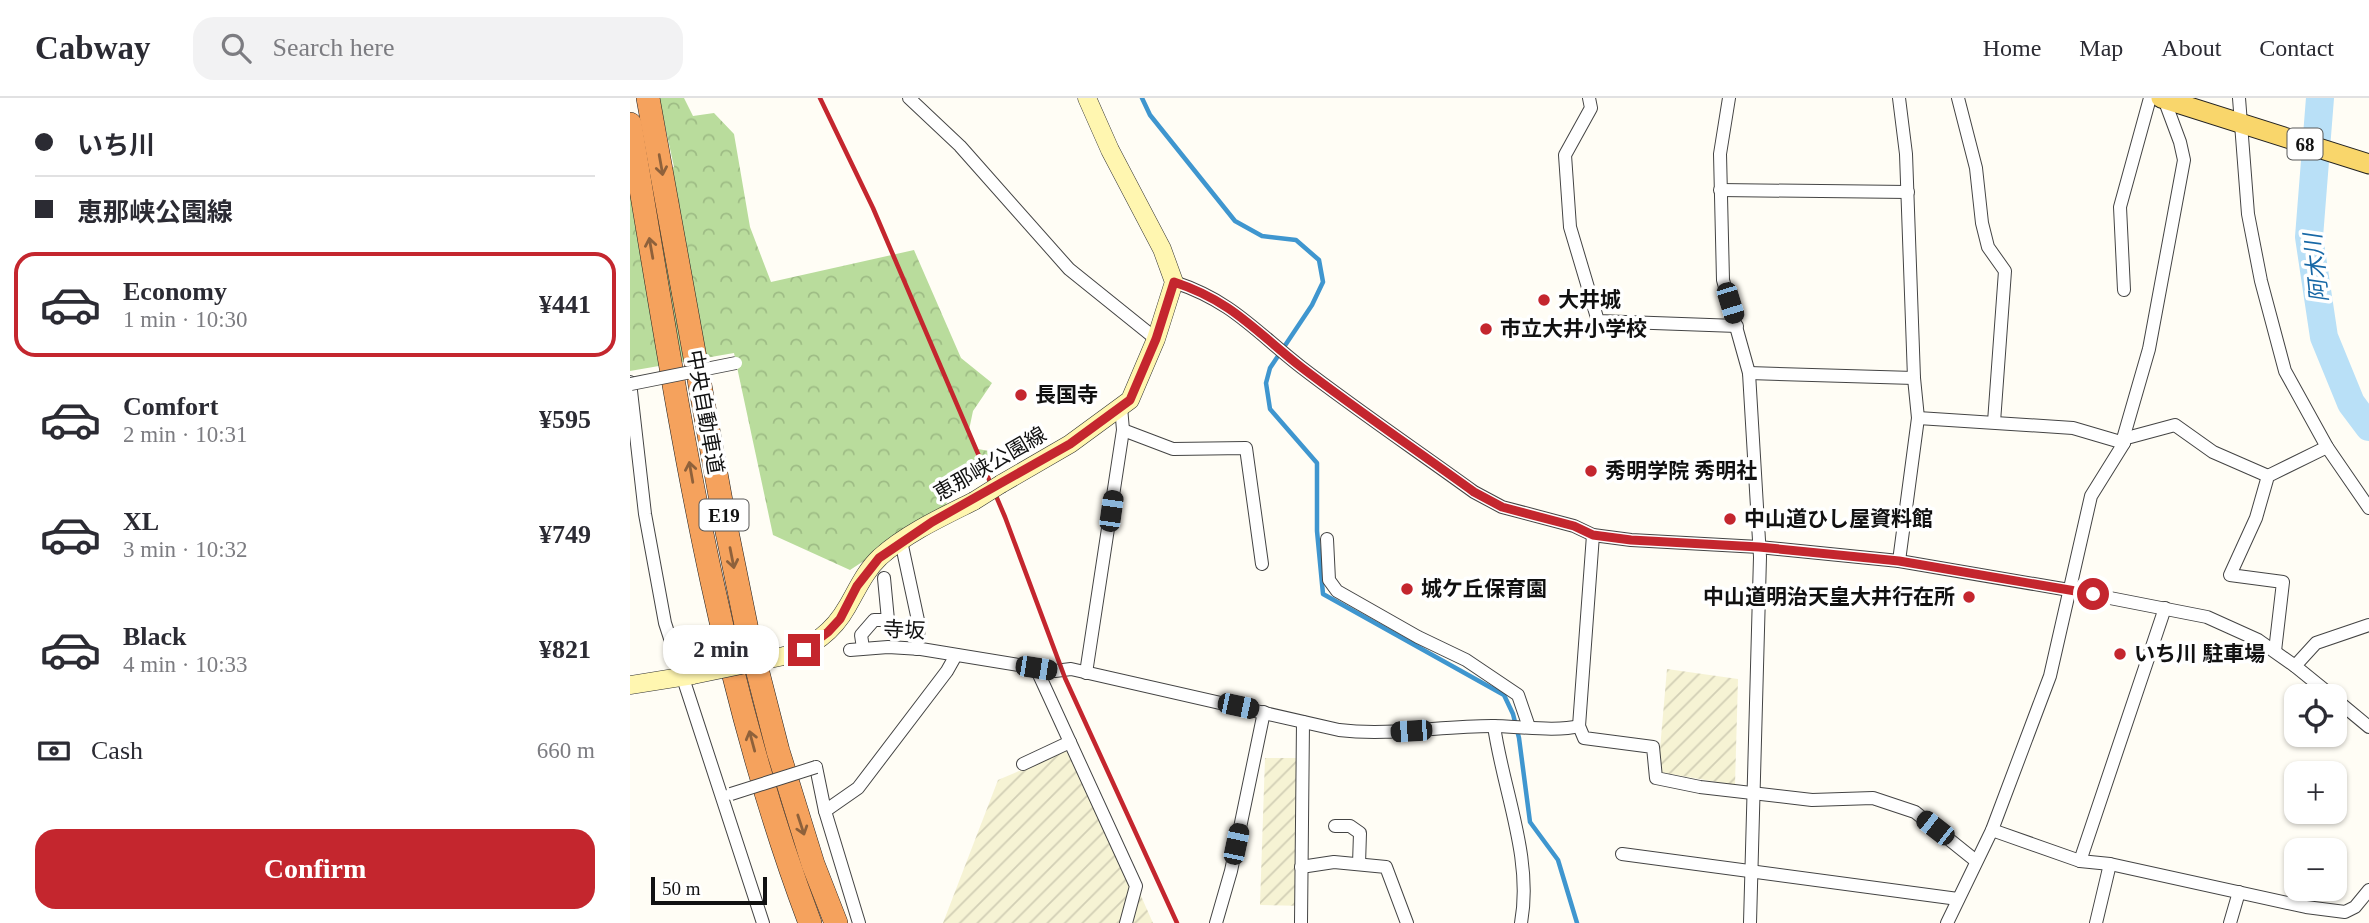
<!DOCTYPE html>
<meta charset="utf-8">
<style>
:root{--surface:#fff;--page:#f2f2f3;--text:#2b2b33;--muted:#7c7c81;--line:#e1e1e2;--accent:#c4262e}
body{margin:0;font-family:"Times New Roman","Noto Sans JP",serif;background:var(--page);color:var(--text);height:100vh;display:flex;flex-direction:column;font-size:26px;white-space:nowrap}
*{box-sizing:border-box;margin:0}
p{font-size:23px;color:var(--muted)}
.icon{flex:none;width:38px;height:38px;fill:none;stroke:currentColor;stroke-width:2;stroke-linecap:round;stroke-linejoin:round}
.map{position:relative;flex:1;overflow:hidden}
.panel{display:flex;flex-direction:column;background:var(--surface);width:630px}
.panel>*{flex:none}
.banner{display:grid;align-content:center;height:154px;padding:0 35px;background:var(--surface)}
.controls{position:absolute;left:1654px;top:586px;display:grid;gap:14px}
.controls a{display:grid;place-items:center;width:63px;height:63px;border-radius:14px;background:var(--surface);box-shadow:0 2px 5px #0004;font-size:35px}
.scale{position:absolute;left:21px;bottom:18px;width:116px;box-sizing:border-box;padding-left:7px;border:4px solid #111;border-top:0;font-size:19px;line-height:24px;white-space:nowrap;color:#111;-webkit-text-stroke:5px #fff;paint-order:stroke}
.end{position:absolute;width:32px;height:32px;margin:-16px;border:9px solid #c4262e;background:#fff;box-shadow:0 0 0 4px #fff}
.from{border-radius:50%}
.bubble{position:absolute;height:49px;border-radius:21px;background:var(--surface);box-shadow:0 2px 5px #0004;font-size:23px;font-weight:800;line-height:49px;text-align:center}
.car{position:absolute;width:21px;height:42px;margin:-21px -10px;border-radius:9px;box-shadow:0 0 5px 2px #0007;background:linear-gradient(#222 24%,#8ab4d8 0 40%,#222 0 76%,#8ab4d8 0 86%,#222 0)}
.banner b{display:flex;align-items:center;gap:24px;height:66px;font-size:26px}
.banner b+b{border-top:2px solid var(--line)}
.banner i{width:18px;height:18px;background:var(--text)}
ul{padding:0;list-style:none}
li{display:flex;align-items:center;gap:21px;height:105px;margin:0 14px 10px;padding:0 21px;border:4px solid transparent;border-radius:21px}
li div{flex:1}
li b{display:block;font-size:26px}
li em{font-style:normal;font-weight:800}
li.selected{border-color:var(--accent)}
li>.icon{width:63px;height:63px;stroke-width:1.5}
.pay{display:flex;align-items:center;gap:18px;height:77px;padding:0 35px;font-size:26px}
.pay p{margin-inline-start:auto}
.primary-button{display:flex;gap:14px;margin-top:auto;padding:14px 35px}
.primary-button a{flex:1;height:80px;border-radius:21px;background:var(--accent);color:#fff;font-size:28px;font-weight:800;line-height:80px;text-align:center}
header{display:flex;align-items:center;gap:42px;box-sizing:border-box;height:98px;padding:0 35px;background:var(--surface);border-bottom:2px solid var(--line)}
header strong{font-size:33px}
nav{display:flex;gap:38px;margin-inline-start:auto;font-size:24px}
.search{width:490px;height:63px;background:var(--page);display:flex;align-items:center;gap:18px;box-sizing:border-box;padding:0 24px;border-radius:21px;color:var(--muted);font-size:26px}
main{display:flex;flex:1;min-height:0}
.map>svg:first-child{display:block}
.farmland{fill:url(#farmland-furrows)}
.forest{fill:url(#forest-crowns)}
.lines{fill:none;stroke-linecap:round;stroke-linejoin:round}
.stream{stroke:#3f96cf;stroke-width:4.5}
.river{stroke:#b9e0f7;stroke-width:28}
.street-casing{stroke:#444;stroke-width:14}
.secondary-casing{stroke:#333;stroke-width:19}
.primary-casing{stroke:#222;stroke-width:21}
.highway-casing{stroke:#222;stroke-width:24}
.street{stroke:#fff;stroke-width:12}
.secondary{stroke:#fff6b0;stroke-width:18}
.primary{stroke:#f9d66b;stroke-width:19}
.highway{stroke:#f5a25d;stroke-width:23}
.rail{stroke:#c4262e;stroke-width:4.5}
.street-bridge-casing{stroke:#444;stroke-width:14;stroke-linecap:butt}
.secondary-bridge-casing{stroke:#333;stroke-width:19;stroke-linecap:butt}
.street-bridge{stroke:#fff;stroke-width:12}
.secondary-bridge{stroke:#fff6b0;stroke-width:18}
.oneway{stroke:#8e613b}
.route{stroke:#c4262e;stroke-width:9}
.poi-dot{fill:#c4262e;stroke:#fff;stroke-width:2.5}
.labels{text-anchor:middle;stroke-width:7;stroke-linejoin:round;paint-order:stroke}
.shield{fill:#fff;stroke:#585858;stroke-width:2}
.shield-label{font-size:19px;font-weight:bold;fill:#111}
.poi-label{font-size:21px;font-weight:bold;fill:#111;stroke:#fff;text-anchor:start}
.street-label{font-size:21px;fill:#111;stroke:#fff}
.water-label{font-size:23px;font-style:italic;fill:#1768a6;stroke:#fff}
</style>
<header>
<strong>Cabway</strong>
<div class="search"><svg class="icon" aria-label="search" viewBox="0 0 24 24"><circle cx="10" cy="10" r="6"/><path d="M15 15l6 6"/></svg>Search here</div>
<nav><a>Home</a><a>Map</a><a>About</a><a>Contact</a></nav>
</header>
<main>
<section class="panel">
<div class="banner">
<b><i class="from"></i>いち川</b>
<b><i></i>恵那峡公園線</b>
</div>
<ul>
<li class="selected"><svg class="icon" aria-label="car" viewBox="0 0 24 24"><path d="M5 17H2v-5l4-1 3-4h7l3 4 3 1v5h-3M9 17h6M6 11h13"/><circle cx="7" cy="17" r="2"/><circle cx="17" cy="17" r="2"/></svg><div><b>Economy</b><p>1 min · 10:30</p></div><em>¥441</em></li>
<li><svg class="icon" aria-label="car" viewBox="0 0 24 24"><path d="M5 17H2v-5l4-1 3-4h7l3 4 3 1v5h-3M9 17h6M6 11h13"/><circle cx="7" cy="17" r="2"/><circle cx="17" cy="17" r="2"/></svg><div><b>Comfort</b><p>2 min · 10:31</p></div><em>¥595</em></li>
<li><svg class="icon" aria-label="car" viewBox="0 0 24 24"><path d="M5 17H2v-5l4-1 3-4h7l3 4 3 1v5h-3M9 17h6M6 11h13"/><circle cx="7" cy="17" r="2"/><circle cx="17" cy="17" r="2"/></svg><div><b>XL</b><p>3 min · 10:32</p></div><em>¥749</em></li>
<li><svg class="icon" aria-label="car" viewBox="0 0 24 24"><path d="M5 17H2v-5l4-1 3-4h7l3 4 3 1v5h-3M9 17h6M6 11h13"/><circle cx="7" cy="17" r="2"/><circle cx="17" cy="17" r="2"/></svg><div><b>Black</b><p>4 min · 10:33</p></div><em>¥821</em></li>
</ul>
<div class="pay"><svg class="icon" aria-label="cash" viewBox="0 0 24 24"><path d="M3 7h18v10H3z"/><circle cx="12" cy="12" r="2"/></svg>Cash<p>660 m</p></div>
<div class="primary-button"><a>Confirm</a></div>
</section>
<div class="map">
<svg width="1739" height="825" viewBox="0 0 1739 825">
<defs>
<pattern id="farmland-furrows" width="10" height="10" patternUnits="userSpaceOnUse" patternTransform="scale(1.75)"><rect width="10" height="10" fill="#f6f3d4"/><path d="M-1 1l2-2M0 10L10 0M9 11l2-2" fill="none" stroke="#d2cfb5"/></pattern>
<pattern id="forest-crowns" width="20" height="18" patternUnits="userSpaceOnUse" patternTransform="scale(1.75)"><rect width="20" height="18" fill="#b9dc9c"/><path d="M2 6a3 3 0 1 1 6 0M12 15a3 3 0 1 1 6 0" fill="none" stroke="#9ebc85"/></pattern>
</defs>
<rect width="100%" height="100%" fill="#fffdf5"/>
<g class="farmland">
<path d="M1037,571L1108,581L1105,687L1028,674Z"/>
<path d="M445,649L523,825H313L368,682Z"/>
<path d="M635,660H673L678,808L630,807Z"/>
</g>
<path class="forest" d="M29,0H54L63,18L84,15L104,36L120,129L141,184L284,152L331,260L362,285L343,313L339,332L348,351L375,356L365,374L330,383L313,411L220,472L143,437L104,255L0,273V95L44,69Z"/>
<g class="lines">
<path class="stream" d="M512,0L520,17L605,123L632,138L666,142L689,162L693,184L682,207L640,270L636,285L640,311L687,365V433L693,496L874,597L883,616L889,640L900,724L928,762L947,825"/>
<path class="river" d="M1690,0L1679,139L1694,239L1721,305L1739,329"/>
<defs>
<g id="street">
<path d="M279,0L330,48L439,171L526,241"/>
<path d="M959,0L961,10L935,57L940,129L968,223L1107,228"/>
<path d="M1099,0L1090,56L1093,182L1119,275L1130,459L1120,825"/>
<path d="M1269,0L1276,56L1284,280L1288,320L1269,463"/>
<path d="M1328,0L1346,70L1352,125L1358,149L1375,173L1364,324"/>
<path d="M1609,0L1618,116L1631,183L1655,273L1697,349L1739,410"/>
<path d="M1090,92L1278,94"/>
<path d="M544,184C602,203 625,233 671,269C727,312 786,352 844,394L872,409L944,428L963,437L1001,442L1129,449L1269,463L1439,492L1577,519L1628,542L1665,568L1702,598"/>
<path d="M1494,192L1490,109L1520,0"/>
<path d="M1119,275L1284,280"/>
<path d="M0,284L15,416L35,525L133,825"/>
<path d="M1288,320L1443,330L1494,345"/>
<path d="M493,332L543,351L616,350L632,466"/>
<path d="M1493,341L1545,327L1583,354L1638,378"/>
<path d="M963,437L949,628L954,640L1023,649L1026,680L1070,689L1182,702L1243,700L1285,714L1346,763"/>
<path d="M697,441L699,482L707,493L788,539L836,562L888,597L899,629"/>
<path d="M271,443L289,527L287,551"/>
<path d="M233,550L231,537L244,522H258L254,480"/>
<path d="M220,552L258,549L291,551L425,573L441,571L709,632C760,638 810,628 862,628C886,628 927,634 949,628"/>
<path d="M1645,553L1653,484L1600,477L1626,420L1638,378L1697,349"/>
<path d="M1665,568L1686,545L1739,527"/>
<path d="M406,570L506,788L496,825"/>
<path d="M456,575L493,332L491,309"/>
<path d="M1704,600L1739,629"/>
<path d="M864,628C873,692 903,760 891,825"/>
<path d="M393,666L440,644"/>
<path d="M186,669L195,713L229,825"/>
<path d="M195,713L228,690L317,573L326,557"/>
<path d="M705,728H720L730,735L729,766"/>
<path d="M1362,732L1450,763L1480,766L1676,809L1715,814L1725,809L1739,792"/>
<path d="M992,756L1328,801"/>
<path d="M1450,763L1535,510"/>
<path d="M671,769L704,764L756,769L777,825"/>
<path d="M586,825L601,773L634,614"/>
<path d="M671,825L673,624"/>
<path d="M1317,825L1362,732L1420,578L1461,398L1494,345L1493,341L1519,251L1554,62L1550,44L1534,1"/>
<path d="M1466,825L1480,766"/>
<path d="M1600,825L1609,794"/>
</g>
<g id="secondary">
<path d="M371,386L440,346L500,302L526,241L544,184L532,151L480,52L457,0"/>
<path d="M154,558C180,550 203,534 217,509C227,492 235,473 250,459C277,435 312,419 344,403"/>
<path d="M0,587L63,577"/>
</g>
<path id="primary" d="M1531,0L1739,66"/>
<g id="highway">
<path d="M18,0L93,414L117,532L148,653L183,766L206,825"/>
<path d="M0,26C46,295 83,569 180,825"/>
</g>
</defs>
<use href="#street" class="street-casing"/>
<use href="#secondary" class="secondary-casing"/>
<use href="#primary" class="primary-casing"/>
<use href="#highway" class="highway-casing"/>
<use href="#street" class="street"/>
<use href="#secondary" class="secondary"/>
<use href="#primary" class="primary"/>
<use href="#highway" class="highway"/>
<path class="rail" d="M190,0L243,110L375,419L435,580L547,825"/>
<defs>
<g id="street-bridge">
<path d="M1,286L106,265"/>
<path d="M101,696L186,669"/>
</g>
<g id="secondary-bridge">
<path d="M344,403L371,386"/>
<path d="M63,577L154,558"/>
</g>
</defs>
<use href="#street-bridge" class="street-bridge-casing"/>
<use href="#secondary-bridge" class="secondary-bridge-casing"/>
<use href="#street-bridge" class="street-bridge"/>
<use href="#secondary-bridge" class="secondary-bridge"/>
</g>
<defs><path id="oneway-shaft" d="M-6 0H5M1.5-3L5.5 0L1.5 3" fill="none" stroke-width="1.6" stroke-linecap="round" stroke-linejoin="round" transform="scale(1.75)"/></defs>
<g class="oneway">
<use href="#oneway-shaft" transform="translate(31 67) rotate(80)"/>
<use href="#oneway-shaft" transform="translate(21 150) rotate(-100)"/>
<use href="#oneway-shaft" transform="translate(61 374) rotate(-100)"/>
<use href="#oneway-shaft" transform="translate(102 460) rotate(79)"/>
<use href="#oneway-shaft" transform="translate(122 643) rotate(-105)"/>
<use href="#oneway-shaft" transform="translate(171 727) rotate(72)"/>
</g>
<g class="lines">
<path class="route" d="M174,552L198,534L210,521L227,488L249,460L302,424L440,346L500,302L526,241L544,184C602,203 625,233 671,269C727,312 786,352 844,394L872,409L944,428L963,437L1001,442L1129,449L1269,463L1463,496"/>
</g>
<g class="poi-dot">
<circle cx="914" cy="202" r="7"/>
<circle cx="856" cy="231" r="7"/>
<circle cx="391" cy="297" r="7"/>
<circle cx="961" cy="373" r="7"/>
<circle cx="1100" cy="421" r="7"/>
<circle cx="777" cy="491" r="7"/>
<circle cx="1339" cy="499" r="7"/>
<circle cx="1490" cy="556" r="7"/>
</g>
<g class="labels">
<g class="shield">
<rect x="1657.5" y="30.5" width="35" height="31" rx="5"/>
<rect x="69.5" y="401.5" width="49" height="31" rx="5"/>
</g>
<g class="shield-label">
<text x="1675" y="53">68</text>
<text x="94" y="424">E19</text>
</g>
<g class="poi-label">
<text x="928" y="209">大井城</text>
<text x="870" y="238">市立大井小学校</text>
<text x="405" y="304">長国寺</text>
<text x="975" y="380">秀明学院 秀明社</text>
<text x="1114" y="428">中山道ひし屋資料館</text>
<text x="791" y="498">城ケ丘保育園</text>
<text x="1325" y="506" text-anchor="end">中山道明治天皇大井行在所</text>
<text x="1504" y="563">いち川 駐車場</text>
</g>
<g class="street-label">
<text transform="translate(75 314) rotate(80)" y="7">中央自動車道</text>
<text transform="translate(360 366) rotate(-30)" y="7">恵那峡公園線</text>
<text transform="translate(274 532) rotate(3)" y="7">寺坂</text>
</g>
<g class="water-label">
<text transform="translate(1686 170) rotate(-96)" y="8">阿木川</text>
</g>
</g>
</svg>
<div class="controls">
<a><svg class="icon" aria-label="locate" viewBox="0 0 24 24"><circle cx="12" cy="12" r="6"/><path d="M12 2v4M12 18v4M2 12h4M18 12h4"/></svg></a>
<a>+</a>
<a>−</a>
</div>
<div class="scale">50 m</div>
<i class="end from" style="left:1463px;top:496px"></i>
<i class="end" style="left:174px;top:552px"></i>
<div class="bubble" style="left:33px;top:527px;width:116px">2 min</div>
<i class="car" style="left:1100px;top:205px;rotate:163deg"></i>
<i class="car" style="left:481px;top:413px;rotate:8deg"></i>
<i class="car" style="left:406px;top:570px;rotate:99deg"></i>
<i class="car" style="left:608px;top:608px;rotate:102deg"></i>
<i class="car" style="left:781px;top:633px;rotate:266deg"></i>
<i class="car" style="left:1305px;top:730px;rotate:308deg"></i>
<i class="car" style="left:606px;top:746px;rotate:12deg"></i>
</div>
</main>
